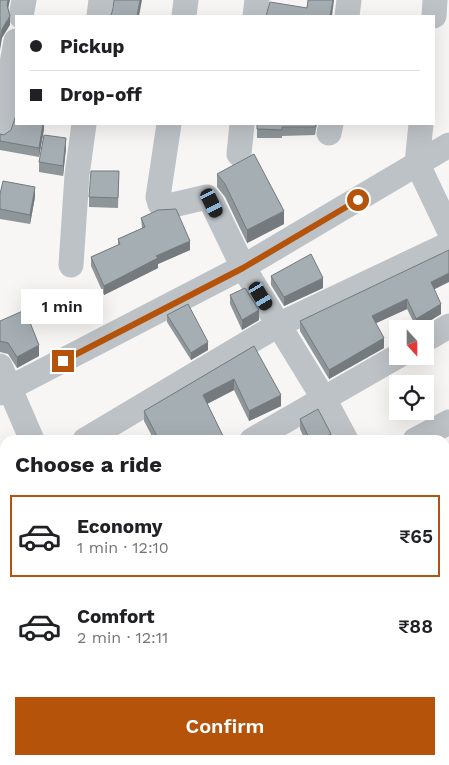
<!DOCTYPE html>
<meta charset="utf-8">
<style>
:root{--surface:#fff;--page:#f6f6f6;--text:#202124;--muted:#757577;--line:#e0e0e0;--accent:#b45309}
body{margin:0;font-family:"Work Sans",sans-serif;background:var(--page);color:var(--text);height:100vh;display:flex;flex-direction:column;font-size:19px;white-space:nowrap}
*{box-sizing:border-box;margin:0}
p{font-size:16px;color:var(--muted)}
.icon{flex:none;width:28px;height:28px;fill:none;stroke:currentColor;stroke-width:2;stroke-linecap:round;stroke-linejoin:round}
.map{position:relative;flex:1;overflow:hidden}
.drawer{position:absolute;left:0px;top:435px;width:450px;height:330px;display:flex;flex-direction:column;background:var(--surface);border-radius:15px 15px 0 0;box-shadow:0 5px 20px #0002}
.drawer>*{flex:none}
.banner{position:absolute;left:15px;top:15px;width:420px;height:110px;border-radius:0px;box-shadow:0 5px 20px #0002;display:grid;align-content:center;height:110px;padding:0 15px;background:var(--surface)}
.needle{width:32px;rotate:159deg}
.tools{position:absolute;left:389px;top:320px;display:grid;gap:10px}
.tools a{display:grid;place-items:center;width:45px;height:45px;border-radius:0px;background:var(--surface);box-shadow:0 5px 20px #0002;font-size:25px}
.end{position:absolute;width:22px;height:22px;margin:-11px;border:6px solid #b45309;background:#fff;box-shadow:0 0 0 2px #fff}
.from{border-radius:50%}
.bubble{position:absolute;height:35px;border-radius:0px;background:var(--surface);box-shadow:0 5px 20px #0002;font-size:16px;font-weight:600;line-height:35px;text-align:center}
.car{position:absolute;width:15px;height:30px;margin:-15px -8px;border-radius:6px;box-shadow:0 0 4px 1px #0007;background:linear-gradient(#222 24%,#8ab4d8 0 40%,#222 0 76%,#8ab4d8 0 86%,#222 0)}
.banner b{display:flex;align-items:center;gap:18px;height:48px;font-size:19px}
.banner b+b{border-top:1px solid var(--line)}
.banner i{width:12px;height:12px;background:var(--text)}
ul{padding:0;list-style:none}
li{display:flex;align-items:center;gap:15px;height:82px;margin:0 10px 8px;padding:0 5px;border:2px solid transparent;border-radius:0px}
li div{flex:1}
li b{display:block;font-size:19px}
li em{font-style:normal;font-weight:600}
li.current{border-color:var(--accent)}
li>.icon{width:45px;height:45px;stroke-width:1.5}
h2{padding:0 15px;font-size:22px;line-height:60px}
.cta{display:flex;gap:10px;margin-top:auto;padding:10px 15px}
.cta a{flex:1;height:58px;border-radius:0px;background:var(--accent);color:#fff;font-size:20px;font-weight:600;line-height:58px;text-align:center}
.map>svg:first-child{display:block}
.green{fill:#d7dbd3}
.lines{fill:none;stroke-linecap:round;stroke-linejoin:round}
.minor{stroke:#bdc2c6;stroke-width:25}
.wall{fill:#8e969a}
.shaded-wall{fill:#747a7d}
.building{fill:#a5aeb3;stroke:#747a7d}
.route{stroke:#b45309;stroke-width:6}
</style>
<div class="map">
<svg width="449" height="765" viewBox="0 0 449 765">
<rect width="100%" height="100%" fill="#f7f6f4"/>
<path class="green" d="M0,623L5,627V691L0,698Z"/>
<g class="lines">
<g class="minor">
<path d="M21,16L24,0"/>
<path d="M99,16L101,0"/>
<path d="M184,16L186,0"/>
<path d="M255,16L257,0"/>
<path d="M347,16L349,0"/>
<path d="M434,16L435,0"/>
<path d="M169,124L158,197L160,204L164,207L207,197L212,203L243,267L324,399L346,440"/>
<path d="M421,124L417,163L449,230"/>
<path d="M0,130L16,41"/>
<path d="M329,133L331,124"/>
<path d="M239,154L242,124"/>
<path d="M71,265L77,175L84,124"/>
<path d="M425,340L449,326"/>
<path d="M0,366L32,440"/>
<path d="M0,393L243,267L449,145"/>
<path d="M85,440L278,325L449,244"/>
<path d="M252,440L398,356"/>
<path d="M415,440L449,422"/>
<path d="M0,485L5,483"/>
<path d="M445,535L449,533"/>
<path d="M0,583L5,580"/>
<path d="M445,693L449,696"/>
</g>
</g>
<g class="wall">
<path d="M44,124V129L39,157L0,150V134L4,135Z"/>
<path d="M257,124H317L315,135L282,136V138H257Z"/>
<path d="M66,148L63,176L39,172V162Z"/>
<path d="M119,171L118,208L89,207V197Z"/>
<path d="M217,174L284,224L247,243L225,197L217,187Z"/>
<path d="M0,194L35,197L30,224L0,219Z"/>
<path d="M141,218L190,250L158,264V268L104,295L91,266V257L118,245V239L142,228Z"/>
<path d="M271,276L323,288L284,306L271,285Z"/>
<path d="M434,290L441,314L417,329L407,309L376,323L384,348L329,379L300,331V321Z"/>
<path d="M230,295L259,320L242,330L230,304Z"/>
<path d="M167,315L208,350L191,360L167,322Z"/>
<path d="M0,321L39,356L17,368L8,354L0,352Z"/>
<path d="M254,346L281,406L249,421L234,390L207,404L225,440H154L144,421V411Z"/>
<path d="M300,419L331,440H305L300,429Z"/>
</g>
<g class="shaded-wall">
<path d="M8,0H10L7,14V5Z"/>
<path d="M140,0H142L139,16H137Z"/>
<path d="M333,0H334L332,16H330Z"/>
<path d="M10,16V25L2,38L0,50V41L2,29Z"/>
<path d="M43,124H44V129L39,157V148Z"/>
<path d="M66,138V148L63,176V166Z"/>
<path d="M35,187V197L30,224V215Z"/>
<path d="M284,211V224L247,243V230Z"/>
<path d="M190,241V250L158,264V268L104,295V286L156,256Z"/>
<path d="M449,273V282L431,291V282Z"/>
<path d="M323,278V288L284,306V297Z"/>
<path d="M407,299V309L372,325V316Z"/>
<path d="M441,304V314L416,329V319Z"/>
<path d="M259,310V320L242,330V320Z"/>
<path d="M384,338V348L329,379V370Z"/>
<path d="M208,342V350L191,360V353Z"/>
<path d="M39,345V356L17,368V357Z"/>
<path d="M234,379V390L203,406V395Z"/>
<path d="M281,395V406L249,421V411Z"/>
<path d="M331,434V440H319Z"/>
<path d="M449,551V564L445,566V553Z"/>
</g>
<g class="building">
<path d="M0,0H8L7,5L10,16L2,29L0,41Z"/>
<path d="M114,0H140L137,16H111L113,8Z"/>
<path d="M308,0H333L330,16H266L270,2L307,8Z"/>
<path d="M16,115V124H43L39,148L0,141V134L4,135L11,130Z"/>
<path d="M257,124H316L315,127H282V130L257,129Z"/>
<path d="M44,135L66,138L63,166L39,162Z"/>
<path d="M254,154L284,211L247,230L225,184L217,174Z"/>
<path d="M91,171H119L118,198L89,197Z"/>
<path d="M3,181L35,187L30,215L0,209V194Z"/>
<path d="M176,209L190,241L156,256L158,258L104,286L91,257L120,244L118,239L145,227L141,218L158,210Z"/>
<path d="M449,250V273L431,282L441,304L416,319L407,299L372,316L384,338L329,370L300,321Z"/>
<path d="M311,254L323,278L284,297L271,276Z"/>
<path d="M245,288L259,310L242,320L230,295Z"/>
<path d="M188,304L208,342L191,353L167,315Z"/>
<path d="M25,310L39,345L17,357L8,343L0,341V321Z"/>
<path d="M254,346L281,395L249,411L234,379L203,395L225,440H159L144,411Z"/>
<path d="M318,409L331,434L319,440H310L300,419Z"/>
<path d="M449,535V551L445,553V536Z"/>
<path d="M445,729L449,732V765H333L337,760H445Z"/>
</g>
<g class="lines">
<path class="route" d="M63,361L243,268L358,200"/>
</g>
</svg>
<div class="tools">
<a><svg class="needle" viewBox="-14 -14 28 28"><path d="M0-13l5 13h-10z" fill="#e53935"/><path d="M0 13l5-13h-10z" fill="#757577"/></svg></a>
<a><svg class="icon" aria-label="locate" viewBox="0 0 24 24"><circle cx="12" cy="12" r="6"/><path d="M12 2v4M12 18v4M2 12h4M18 12h4"/></svg></a>
</div>
<i class="end from" style="left:358px;top:200px"></i>
<i class="end" style="left:63px;top:361px"></i>
<div class="bubble" style="left:21px;top:289px;width:82px">1 min</div>
<i class="car" style="left:212px;top:203px;rotate:154deg"></i>
<i class="car" style="left:261px;top:296px;rotate:149deg"></i>
<div class="banner">
<b><i class="from"></i>Pickup</b>
<b><i></i>Drop-off</b>
</div>
<section class="drawer">
<h2>Choose a ride</h2>
<ul>
<li class="current"><svg class="icon" aria-label="car" viewBox="0 0 24 24"><path d="M5 17H2v-5l4-1 3-4h7l3 4 3 1v5h-3M9 17h6M6 11h13"/><circle cx="7" cy="17" r="2"/><circle cx="17" cy="17" r="2"/></svg><div><b>Economy</b><p>1 min · 12:10</p></div><em>₹65</em></li>
<li><svg class="icon" aria-label="car" viewBox="0 0 24 24"><path d="M5 17H2v-5l4-1 3-4h7l3 4 3 1v5h-3M9 17h6M6 11h13"/><circle cx="7" cy="17" r="2"/><circle cx="17" cy="17" r="2"/></svg><div><b>Comfort</b><p>2 min · 12:11</p></div><em>₹88</em></li>
</ul>
<div class="cta"><a>Confirm</a></div>
</section>
</div>
